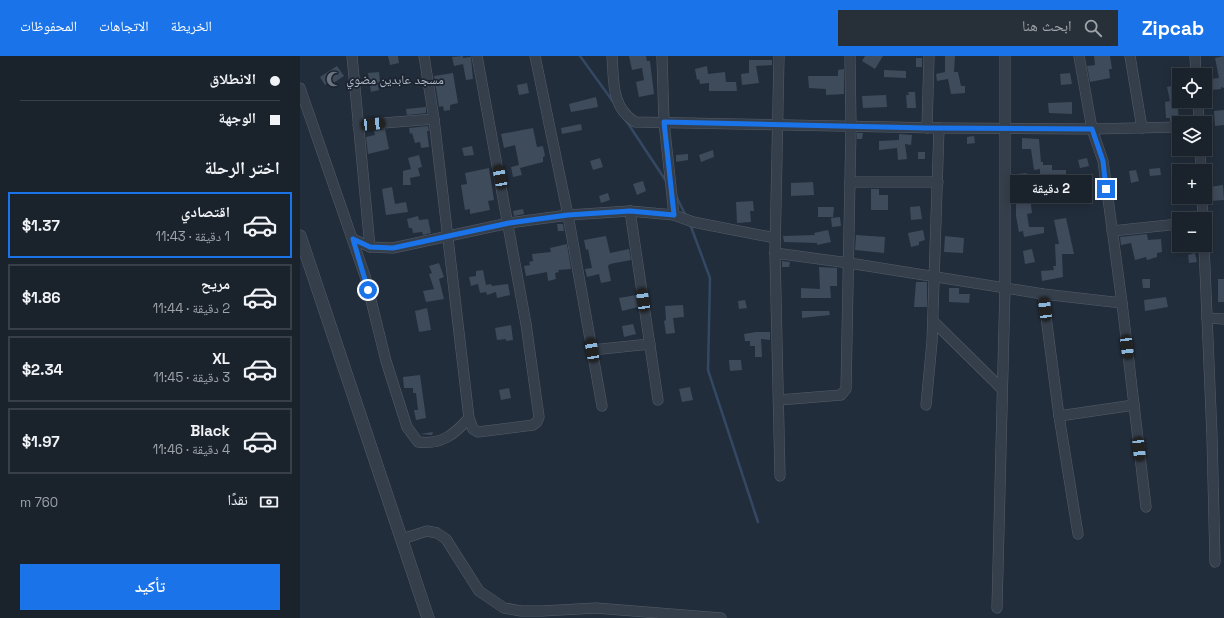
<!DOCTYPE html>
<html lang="ar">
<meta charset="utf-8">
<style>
:root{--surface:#1a222c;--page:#272f38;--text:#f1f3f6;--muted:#9fa4a9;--line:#383f48;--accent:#1a73e8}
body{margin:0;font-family:"Space Grotesk","Noto Naskh Arabic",sans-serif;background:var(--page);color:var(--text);direction:rtl;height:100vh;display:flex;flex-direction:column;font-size:15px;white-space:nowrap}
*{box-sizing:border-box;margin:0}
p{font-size:13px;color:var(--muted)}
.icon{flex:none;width:22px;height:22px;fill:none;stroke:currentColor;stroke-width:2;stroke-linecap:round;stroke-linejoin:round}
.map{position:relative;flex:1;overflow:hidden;direction:ltr}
.panel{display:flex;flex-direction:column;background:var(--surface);width:300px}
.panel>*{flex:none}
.hud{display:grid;align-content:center;height:88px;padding:0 20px;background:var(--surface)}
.controls{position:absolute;left:872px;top:12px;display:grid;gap:8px}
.controls a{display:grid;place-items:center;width:40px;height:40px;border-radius:0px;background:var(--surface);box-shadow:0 2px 10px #0003,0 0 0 1px var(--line);font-size:20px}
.end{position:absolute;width:18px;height:18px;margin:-9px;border:5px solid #1a73e8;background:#fff;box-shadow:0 0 0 2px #fff}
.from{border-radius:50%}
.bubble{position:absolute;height:28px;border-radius:0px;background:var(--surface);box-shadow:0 2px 10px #0003,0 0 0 1px var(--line);font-size:13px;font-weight:600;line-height:28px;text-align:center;direction:rtl}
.car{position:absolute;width:12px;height:24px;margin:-12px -6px;border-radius:5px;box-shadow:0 0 3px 1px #0007;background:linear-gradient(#222 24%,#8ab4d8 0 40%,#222 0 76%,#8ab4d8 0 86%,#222 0)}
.hud b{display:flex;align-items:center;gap:14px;height:38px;font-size:15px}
.hud b+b{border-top:1px solid var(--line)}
.hud i{width:10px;height:10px;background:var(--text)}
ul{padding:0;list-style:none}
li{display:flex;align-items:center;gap:12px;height:66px;margin:0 8px 6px;padding:0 12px;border:2px solid var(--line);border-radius:0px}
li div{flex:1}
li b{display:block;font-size:15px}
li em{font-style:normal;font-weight:600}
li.on{border-color:var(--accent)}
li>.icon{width:36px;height:36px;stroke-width:1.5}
h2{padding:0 20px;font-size:18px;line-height:48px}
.pay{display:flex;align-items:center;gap:10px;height:44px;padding:0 20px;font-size:15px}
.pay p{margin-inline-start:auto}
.primary-button{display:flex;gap:8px;margin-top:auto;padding:8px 20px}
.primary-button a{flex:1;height:46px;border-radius:0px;background:var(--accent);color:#fff;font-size:16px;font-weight:600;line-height:46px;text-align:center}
header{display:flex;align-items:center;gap:24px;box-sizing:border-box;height:56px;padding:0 20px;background:var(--accent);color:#fff}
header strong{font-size:19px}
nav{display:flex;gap:22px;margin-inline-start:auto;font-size:14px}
.search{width:280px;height:36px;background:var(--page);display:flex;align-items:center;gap:10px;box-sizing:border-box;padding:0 14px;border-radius:0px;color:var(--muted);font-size:15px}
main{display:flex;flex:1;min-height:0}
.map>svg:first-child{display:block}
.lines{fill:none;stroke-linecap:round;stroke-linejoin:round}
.stream{stroke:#354863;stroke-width:2.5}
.building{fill:#3e4b5b}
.minor-casing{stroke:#545d69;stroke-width:11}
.tertiary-casing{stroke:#545d69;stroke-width:13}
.minor{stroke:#353f4b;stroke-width:10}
.tertiary{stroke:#353f4b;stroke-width:12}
.route{stroke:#1a73e8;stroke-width:5}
.labels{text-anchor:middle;stroke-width:3.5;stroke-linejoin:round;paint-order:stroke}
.poi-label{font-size:13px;fill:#b1bac7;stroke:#1b2430;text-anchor:start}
</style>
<header>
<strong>Zipcab</strong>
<div class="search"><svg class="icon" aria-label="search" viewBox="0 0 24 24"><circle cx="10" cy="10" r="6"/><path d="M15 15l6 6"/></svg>ابحث هنا</div>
<nav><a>الخريطة</a><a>الاتجاهات</a><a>المحفوظات</a></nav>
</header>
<main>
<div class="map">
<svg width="924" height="562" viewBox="0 0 924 562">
<rect width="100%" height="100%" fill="#222d3b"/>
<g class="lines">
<g class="stream">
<path d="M280,0L314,47"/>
<path d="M325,63L366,125"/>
<path d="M376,140L386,160"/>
<path d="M390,168L410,222L408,314L458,466"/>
</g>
</g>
<g class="building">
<path d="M88,0H98L99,7L90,9Z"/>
<path d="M163,0V2L171,1L173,23L166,24L163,8L154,10L152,1Z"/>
<path d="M329,0H346L347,5H350L354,38L339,41L336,26L344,24L342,12L332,14Z"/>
<path d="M565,0H583L575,13L562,5Z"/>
<path d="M645,0H655L654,16H658L661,30H665V37L651,38L648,23L637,25L636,18L645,16Z"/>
<path d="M794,0H810L812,13H809L810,22L790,26L787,10L795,9Z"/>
<path d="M924,0V32L921,31V33L912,34L910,23L919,22L915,2Z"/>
<rect x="616" y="2" width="6" height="9"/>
<path d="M449,4H472V9L456,10L459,27L442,29L441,18L449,17Z"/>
<path d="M37,10L44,20L32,28L30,25L25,29L20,21Z"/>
<path d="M407,10L408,18L425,16L426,26H436L437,35H409V27L400,28L399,23L397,24L395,13Z"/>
<path d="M544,13V38L526,39V33L509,32L508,20H538V14Z"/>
<path d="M584,14L606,15V22L584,21Z"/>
<path d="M79,16L80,26L77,27L79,34L71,36L68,17Z"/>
<path d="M153,17L158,47L150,49V54L144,55L143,50L139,51L134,20Z"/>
<path d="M770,17L772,28L761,29L760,18Z"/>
<path d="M227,27L229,37L219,39L217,29Z"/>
<path d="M876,29L879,65H870V62H866L865,46L870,45L867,31Z"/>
<path d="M608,36H615L616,52H607L606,39H609Z"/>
<path d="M586,39L587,51L563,52L562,40Z"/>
<path d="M296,41L298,51L271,56L269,48Z"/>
<path d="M772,46V58L749,57L748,47Z"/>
<path d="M126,51V57L107,59L106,53Z"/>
<path d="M924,54V69L915,70L914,55Z"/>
<path d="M281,68L282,74L262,78L261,72Z"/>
<path d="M128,70L129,75H127L129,91L121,92L120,86L115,87L112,77L110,78L109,72Z"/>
<path d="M233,72L237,91L243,90L245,100L243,101V106L220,112L222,119L213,121L211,111L219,109L215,89L204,92L201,78Z"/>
<path d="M85,73L89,93L68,98L66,81L75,79L74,75Z"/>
<path d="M557,77H563L562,83H557Z"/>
<path d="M599,78L612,79L611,89L605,88L607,103L598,104L597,92L579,94V85L599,84Z"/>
<path d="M674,80L675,87L667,88V81Z"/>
<path d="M722,82L739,83L741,106H743V109H752V114H766V121L760,122V124L747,123L749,134L740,135V113L734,114L731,93H722Z"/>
<path d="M172,90L174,99L164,100L162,92Z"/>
<path d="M413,94L414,101L401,106L399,99Z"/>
<rect x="618" y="96" width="7" height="7"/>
<path d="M388,98V104L376,106V99Z"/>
<path d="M119,99L122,111L118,112L120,120L110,122L111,129H103V115L111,113L108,102Z"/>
<path d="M300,102L303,111L293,114L290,105Z"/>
<path d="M787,102L789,110L780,112L778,104Z"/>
<path d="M189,112L194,144L188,145L190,154L170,158V153L165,154L161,129L167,128L165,117Z"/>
<path d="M860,112L861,119L850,120L849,113Z"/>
<path d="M836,114L839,125L831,127L829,115Z"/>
<path d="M727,117L732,157L727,158L729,171H744V177L724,181L723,175L719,176L716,160V138L720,137L717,118Z"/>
<path d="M876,122L879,141H896V145L876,148L872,123Z"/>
<path d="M343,125L346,135L337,139L333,128Z"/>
<path d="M513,126L514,139L491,140V127Z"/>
<path d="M923,129L924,144L910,145L909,131Z"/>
<path d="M92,131L95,148L106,146L108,156L86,159L82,133Z"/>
<path d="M571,133H579V139H588V154H571Z"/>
<path d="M308,137L310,144L301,147L299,140Z"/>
<path d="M453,145L454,155H450L451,166L437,167L436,146Z"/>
<path d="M620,150L622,163L611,164L610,151Z"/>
<path d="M518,151H534L533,161H518Z"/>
<path d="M223,153L224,158L214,160L213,155Z"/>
<path d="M118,160L119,164L128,163L131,177L123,179L122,176L113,177L112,172H109L107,163Z"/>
<path d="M540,161L541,170L532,171L531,162Z"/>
<path d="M766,162L774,198H762L763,221L742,225L741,215L754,214L753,210H756L755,188H759L754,164Z"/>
<path d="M257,168H263L264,175H258Z"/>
<path d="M528,174L531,186L517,189V187L484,186L483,180L515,179L514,177Z"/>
<path d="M623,174L625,184L619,186V189L611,191L608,177Z"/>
<path d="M847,178L848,184L861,183L862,196L857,197V201L847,204L846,201L835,204L831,187L821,189L820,181Z"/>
<path d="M556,179L585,181L584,197L555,194Z"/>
<path d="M306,180L310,197L329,193L331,204L310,208L308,210L311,225L301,227L299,218L287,221L285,213L292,212L288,193L286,194L284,184Z"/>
<path d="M645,180L664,182L663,197L644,196Z"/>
<path d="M267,188L271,213L258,214L259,216L255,217L256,223L248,225L247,216L226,220L224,210L230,209L229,206L233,205L232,198L251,196L250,192Z"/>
<path d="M732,193L735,206L725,208L723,195Z"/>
<path d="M895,197L897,206L889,207L888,199Z"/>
<path d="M482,205L490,206L489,211H482Z"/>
<path d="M139,207L144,221L139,223L144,243L126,246L123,235L134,233L129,218L132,217L129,210Z"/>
<path d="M519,211L537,212V230H530L531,242H501V232L520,233Z"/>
<path d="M183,214L186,229L191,228L192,230L208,228L210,239L197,242L196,236L187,239L186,236L180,237L178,228L171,230L169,221L176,220V215Z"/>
<path d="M842,223H850V232H843Z"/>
<rect x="918" y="223" width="6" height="23"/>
<path d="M616,226H627V251H614Z"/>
<path d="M649,232H659V238H670L669,247L649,246Z"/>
<path d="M336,239L338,251L322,255L319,242Z"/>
<path d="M866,241L868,251L845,255L844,244Z"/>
<path d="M445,244L447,252L439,253L438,245Z"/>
<path d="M383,249L384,261L373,262L375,277L366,278L364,265L366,264L365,250Z"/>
<path d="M127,252L131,274L119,276L115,255Z"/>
<path d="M502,255H529L530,259L502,262Z"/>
<path d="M333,268L336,278L324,281L322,270Z"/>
<path d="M211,269L213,284L206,285V283L197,284L195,272Z"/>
<path d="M456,276H470V284L461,283L462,301H455V290H450V285H445L444,278Z"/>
<path d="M429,304H441L442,314L430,315Z"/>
<path d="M120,319L126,362L116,364L114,354H118L116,337H113V332H104L103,321Z"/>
<path d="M390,331L393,344L382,346L379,333Z"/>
<path d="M209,332L211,342L201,344L199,334Z"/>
<path d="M133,376L132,379L120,378Z"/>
</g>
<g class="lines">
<defs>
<g id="minor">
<path d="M52,0L70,191"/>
<path d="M124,0L134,63L169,362L173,373L178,376L233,369L237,366L239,361L226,268L177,0"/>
<path d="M235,0L268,159L302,350"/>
<path d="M312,0C314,25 311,51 335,66L639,72L792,73L879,71"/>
<path d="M362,0L364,66L374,159"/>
<path d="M479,0L475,197L480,420"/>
<path d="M779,0L792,73L803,105L822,247L846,451"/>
<path d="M830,0L842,72"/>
<path d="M895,0L896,19"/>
<path d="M0,32L65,220L86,305L107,371L118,386C141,389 154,379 169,362"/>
<path d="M898,45L899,67"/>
<path d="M58,69L134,63"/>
<path d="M627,72L629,0"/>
<path d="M900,93L901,115"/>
<path d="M550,126H638"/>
<path d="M902,141L903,163"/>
<path d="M330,155L358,344"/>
<path d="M812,175L879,168"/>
<path d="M53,183L70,191L93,192L209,167L268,159L330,155L374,159L393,166L475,182"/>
<path d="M904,189L912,380L915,506"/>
<path d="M475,197L549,207L743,238L822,247"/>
<path d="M743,238L759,360L778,478"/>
<path d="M907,262L924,263"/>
<path d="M633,265L702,333"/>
<path d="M292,294L350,288"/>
<path d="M479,344L541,339L546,333L551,71L550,0"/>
<path d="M626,349L632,286L639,72"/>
<path d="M759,360L834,349"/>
<path d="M102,483L127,475L137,477L146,483L179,535L204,552L221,555H242L296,552L421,562"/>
<path d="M697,552L705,232V0"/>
</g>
<path id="tertiary" d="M0,180L128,562"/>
</defs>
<use href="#minor" class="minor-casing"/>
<use href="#tertiary" class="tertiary-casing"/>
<use href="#minor" class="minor"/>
<use href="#tertiary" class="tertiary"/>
</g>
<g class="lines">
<path class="route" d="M68,234L53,183L70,191L93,192L209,167L268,159L330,155L374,159L364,66L627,72L792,73L803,105L806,133"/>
</g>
<defs>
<symbol id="mosque-bare" viewBox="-9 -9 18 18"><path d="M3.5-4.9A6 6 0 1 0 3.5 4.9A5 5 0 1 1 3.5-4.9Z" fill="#6b7280" stroke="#1b2430" stroke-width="2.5" paint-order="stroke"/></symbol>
</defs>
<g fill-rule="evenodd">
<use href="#mosque-bare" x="23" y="12" width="22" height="22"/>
</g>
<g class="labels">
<g class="poi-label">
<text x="46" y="28">مسجد عابدين مضوي</text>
</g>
</g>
</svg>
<div class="controls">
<a><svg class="icon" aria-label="locate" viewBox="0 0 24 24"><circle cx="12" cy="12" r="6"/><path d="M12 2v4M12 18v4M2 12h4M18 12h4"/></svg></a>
<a><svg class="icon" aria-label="layers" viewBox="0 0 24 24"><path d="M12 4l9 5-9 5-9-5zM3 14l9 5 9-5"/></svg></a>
<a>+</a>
<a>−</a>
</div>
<i class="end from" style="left:68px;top:234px"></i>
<i class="end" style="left:806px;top:133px"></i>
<div class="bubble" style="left:710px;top:119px;width:82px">2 دقيقة</div>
<i class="car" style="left:73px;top:68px;rotate:85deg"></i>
<i class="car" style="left:200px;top:121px;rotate:349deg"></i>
<i class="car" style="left:343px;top:244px;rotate:352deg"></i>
<i class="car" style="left:745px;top:253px;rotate:353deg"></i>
<i class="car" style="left:827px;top:291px;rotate:173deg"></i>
<i class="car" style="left:292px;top:294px;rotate:350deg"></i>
<i class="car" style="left:839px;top:393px;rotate:174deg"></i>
</div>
<section class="panel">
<div class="hud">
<b><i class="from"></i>الانطلاق</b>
<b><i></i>الوجهة</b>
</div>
<h2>اختر الرحلة</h2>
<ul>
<li class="on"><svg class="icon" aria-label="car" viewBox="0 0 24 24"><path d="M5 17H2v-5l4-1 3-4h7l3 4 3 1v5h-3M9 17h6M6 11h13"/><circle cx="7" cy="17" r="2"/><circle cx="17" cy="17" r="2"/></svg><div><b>اقتصادي</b><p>1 دقيقة · 11:43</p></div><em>$1.37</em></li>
<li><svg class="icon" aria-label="car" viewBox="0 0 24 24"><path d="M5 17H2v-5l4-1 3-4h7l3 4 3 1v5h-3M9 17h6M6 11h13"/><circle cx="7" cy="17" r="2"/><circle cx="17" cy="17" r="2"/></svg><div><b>مريح</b><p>2 دقيقة · 11:44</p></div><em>$1.86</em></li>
<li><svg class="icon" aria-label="car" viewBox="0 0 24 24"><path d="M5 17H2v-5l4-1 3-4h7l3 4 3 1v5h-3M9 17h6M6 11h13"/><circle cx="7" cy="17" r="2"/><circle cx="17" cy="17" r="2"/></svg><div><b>XL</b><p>3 دقيقة · 11:45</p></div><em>$2.34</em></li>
<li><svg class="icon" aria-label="car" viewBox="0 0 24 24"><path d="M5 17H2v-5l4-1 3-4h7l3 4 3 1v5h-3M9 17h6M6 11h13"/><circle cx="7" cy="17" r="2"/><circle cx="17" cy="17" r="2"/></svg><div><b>Black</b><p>4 دقيقة · 11:46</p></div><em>$1.97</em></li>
</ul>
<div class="pay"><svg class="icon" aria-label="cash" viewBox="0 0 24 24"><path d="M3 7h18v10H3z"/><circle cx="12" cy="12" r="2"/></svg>نقدًا<p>760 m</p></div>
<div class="primary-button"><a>تأكيد</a></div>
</section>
</main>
